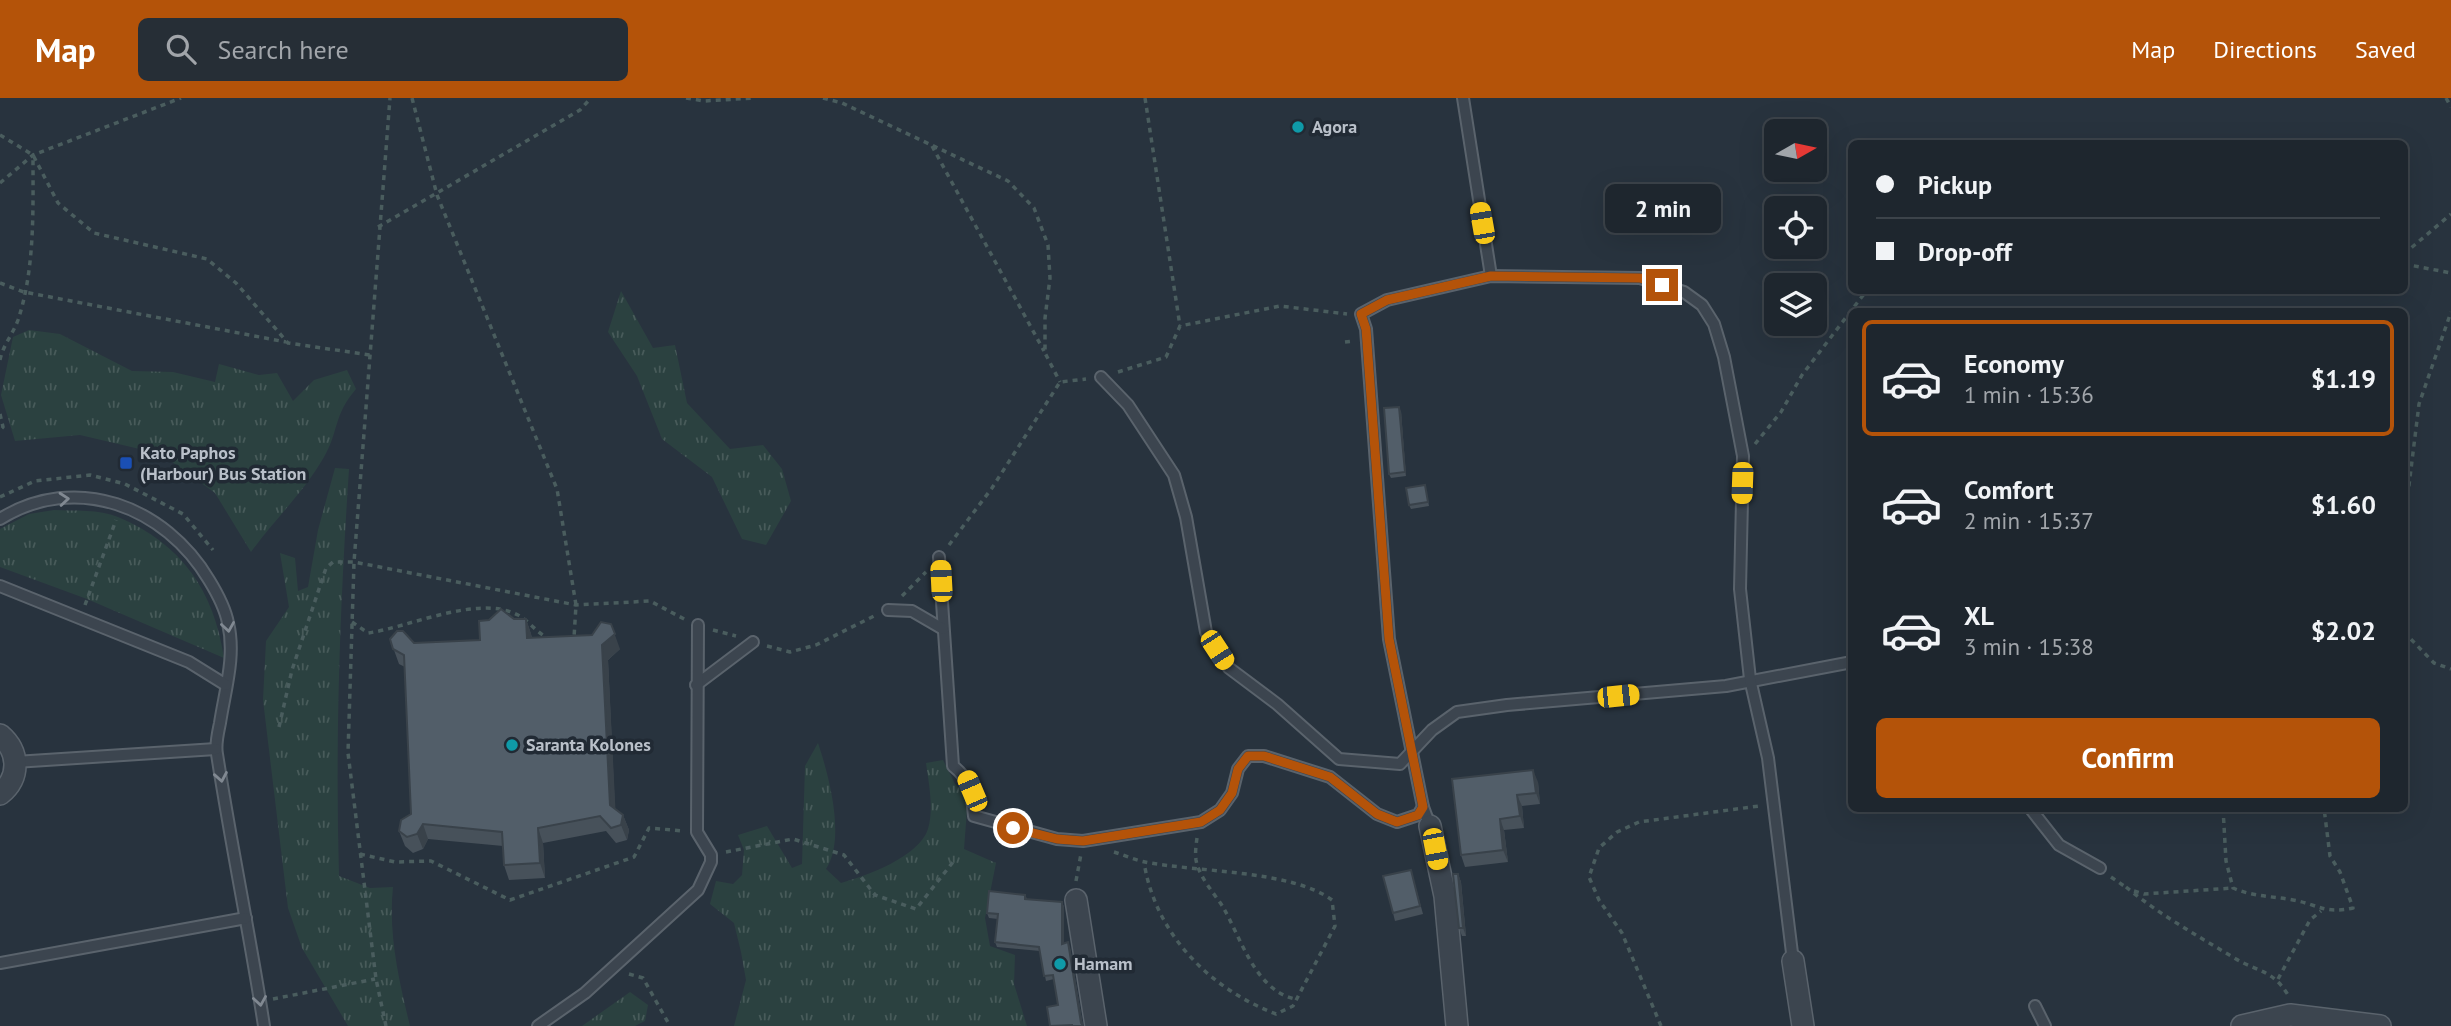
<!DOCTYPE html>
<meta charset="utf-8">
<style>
:root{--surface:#1e262e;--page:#262e36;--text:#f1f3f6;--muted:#a1a5aa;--line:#3c434a;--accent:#b45309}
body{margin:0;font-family:"PT Sans",sans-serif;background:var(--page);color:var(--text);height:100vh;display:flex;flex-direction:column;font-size:26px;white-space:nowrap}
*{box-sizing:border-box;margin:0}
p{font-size:23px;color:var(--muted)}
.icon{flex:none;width:38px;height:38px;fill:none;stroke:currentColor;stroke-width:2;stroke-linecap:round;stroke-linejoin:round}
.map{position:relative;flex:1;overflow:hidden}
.drawer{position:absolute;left:1848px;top:210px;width:560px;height:504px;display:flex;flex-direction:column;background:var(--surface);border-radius:10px;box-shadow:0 7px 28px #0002,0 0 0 2px var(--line)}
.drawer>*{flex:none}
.hud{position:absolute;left:1848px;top:42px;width:560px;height:154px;border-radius:10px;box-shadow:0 7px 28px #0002,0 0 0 2px var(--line);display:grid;align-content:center;height:154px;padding:0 28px;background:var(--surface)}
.needle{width:46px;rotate:81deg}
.fabs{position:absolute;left:1764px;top:21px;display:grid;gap:14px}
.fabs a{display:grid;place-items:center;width:63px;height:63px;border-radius:10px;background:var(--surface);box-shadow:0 7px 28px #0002,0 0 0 2px var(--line);font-size:35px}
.end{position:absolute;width:32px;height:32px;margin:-16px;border:9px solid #b45309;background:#fff;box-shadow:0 0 0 4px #fff}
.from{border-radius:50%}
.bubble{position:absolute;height:49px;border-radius:10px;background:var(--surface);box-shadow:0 7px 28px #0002,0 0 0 2px var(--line);font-size:23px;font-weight:700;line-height:49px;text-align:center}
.car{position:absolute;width:21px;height:42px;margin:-21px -10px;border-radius:9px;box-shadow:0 0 5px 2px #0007;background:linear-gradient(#f5c518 24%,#345 0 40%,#f5c518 0 76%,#345 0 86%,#f5c518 0)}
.hud b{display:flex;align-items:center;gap:24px;height:66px;font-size:26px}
.hud b+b{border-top:2px solid var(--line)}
.hud i{width:18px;height:18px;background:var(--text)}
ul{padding:12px 0 0;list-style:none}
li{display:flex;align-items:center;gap:21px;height:116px;margin:0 14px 10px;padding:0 14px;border:4px solid transparent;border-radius:10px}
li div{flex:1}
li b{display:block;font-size:26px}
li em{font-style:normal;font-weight:700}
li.active{border-color:var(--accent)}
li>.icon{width:63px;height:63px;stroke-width:1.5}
.button{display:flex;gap:14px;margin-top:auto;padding:14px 28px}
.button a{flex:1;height:80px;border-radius:10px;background:var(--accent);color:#fff;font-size:28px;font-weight:700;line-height:80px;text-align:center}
header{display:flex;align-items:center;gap:42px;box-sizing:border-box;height:98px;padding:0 35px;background:var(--accent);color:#fff}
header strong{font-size:33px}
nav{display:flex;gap:38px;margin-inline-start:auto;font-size:24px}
.search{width:490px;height:63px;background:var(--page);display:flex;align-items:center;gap:18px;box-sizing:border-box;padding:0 24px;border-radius:10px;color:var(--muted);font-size:26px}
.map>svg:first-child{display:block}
.grass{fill:url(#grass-tufts)}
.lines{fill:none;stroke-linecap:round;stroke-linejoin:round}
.service-casing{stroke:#5a636c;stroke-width:14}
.minor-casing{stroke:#5a636c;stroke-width:24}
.path{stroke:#4a5d5e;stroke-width:3.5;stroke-dasharray:5 5;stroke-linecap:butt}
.service{stroke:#3c454f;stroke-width:10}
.minor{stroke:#3c454f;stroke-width:21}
.wall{fill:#47515a}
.shaded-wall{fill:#39424a}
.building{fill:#525e69;stroke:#39424a;stroke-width:2}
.oneway{stroke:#818992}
.route{stroke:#b45309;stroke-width:9}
.culture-dot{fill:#0f9aa8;stroke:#212a34;stroke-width:2.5}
.transit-dot{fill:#1a4fb4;stroke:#212a34;stroke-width:2.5}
.labels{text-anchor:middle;stroke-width:7;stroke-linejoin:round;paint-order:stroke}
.poi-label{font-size:18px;font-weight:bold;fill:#b9c0c9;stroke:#212a34;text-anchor:start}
</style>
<header>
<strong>Map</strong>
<div class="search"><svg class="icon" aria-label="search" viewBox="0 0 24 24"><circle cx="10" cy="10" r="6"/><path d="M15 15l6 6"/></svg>Search here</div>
<nav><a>Map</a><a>Directions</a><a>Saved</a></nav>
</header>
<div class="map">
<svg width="2451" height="928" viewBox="0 0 2451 928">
<defs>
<pattern id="grass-tufts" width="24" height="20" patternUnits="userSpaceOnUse" patternTransform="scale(1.75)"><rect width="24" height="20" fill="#2b4140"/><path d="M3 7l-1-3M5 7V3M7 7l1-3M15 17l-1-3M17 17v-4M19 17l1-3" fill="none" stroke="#485b5a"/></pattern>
</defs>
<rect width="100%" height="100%" fill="#28333e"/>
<g class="grass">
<path d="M621,193L653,250L675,247L687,305L730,351L763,347L782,371L791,403L766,447L742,441L712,379L662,341L637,278L608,234Z"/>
<path d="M29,232L60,236L132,273L173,274L215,284L219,266L259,277L277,275L293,303L314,282L347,272L356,291C333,318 339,333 324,359C304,394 274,422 251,454L215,395L161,356L80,337L15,343L1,297L13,239Z"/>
<path d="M335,370L349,371C340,507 335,642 339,778L370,790L393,789C388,836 399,883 410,928H348L302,850L288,810L263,602L266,543L289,509L280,455L295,460L298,493L308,489L318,432Z"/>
<path d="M54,412C74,413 99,411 118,419C182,446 214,493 224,560L87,501L0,469V431L29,416Z"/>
<path d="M818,645C829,678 846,741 826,771L841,785C866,778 919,759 928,731C934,711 929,686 926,665L943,662L955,686L968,698L964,751L996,765L985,820L990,848L1015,857L1014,886L1027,928H734L746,882L741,854L734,825L710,806L716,783L733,786L742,777L744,752L738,737L767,728L792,770L802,766L805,668Z"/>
<path d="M630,894L648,907L645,923L635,928H582Z"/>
</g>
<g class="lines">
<defs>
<g id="service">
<path d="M1463,0L1491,178"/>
<path d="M1101,279L1128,307L1174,377L1186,419L1206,534L1229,570L1277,606L1339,661L1400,666L1432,632L1457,614L1507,607L1726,588L1852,564"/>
<path d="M0,421C76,374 165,408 209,482C217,495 225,509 228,525C236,558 225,592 220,625C218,635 215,646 217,656C231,747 250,837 264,928"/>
<path d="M939,459L953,668C971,682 972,696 974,718L1057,741L1083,743L1201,724L1220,712L1232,695L1238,671L1248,658H1264L1330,679L1377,716L1397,724L1418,717L1423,709"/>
<path d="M0,488L189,564L226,587"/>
<path d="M888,512L912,513L943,531"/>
<path d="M696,587L753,544"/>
<path d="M15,664L216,651"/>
<path d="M2030,710L2059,747L2100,770"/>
<path d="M1430,728L1423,709L1389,541L1366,231L1361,216L1387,202L1491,178L1640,180L1684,194L1702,207L1714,226L1724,259L1743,358L1740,491L1750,581L1768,660L1793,863"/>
<path d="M0,865L246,820"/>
<path d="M2035,908L2045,928"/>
<path d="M538,928L585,895L698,792L711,764V757L697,734L698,527"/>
</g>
<g id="minor">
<path d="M0,637C20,654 20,680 0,696"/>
<path d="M1430,728L1445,798L1457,928"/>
<path d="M1076,802L1096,928"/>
<path d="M1793,863L1803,928"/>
<path d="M2242,928L2290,917L2380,928"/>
</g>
</defs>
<use href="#service" class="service-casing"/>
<use href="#minor" class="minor-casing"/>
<g class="path">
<path d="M412,0L437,97L557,391L576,507L574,540"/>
<path d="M686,0L704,3L754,0"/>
<path d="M823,0L842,5L1008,83L1034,110L1048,147L1050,180L1045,220V255L1060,284"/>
<path d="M1145,0L1180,228"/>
<path d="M2446,0L2451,9"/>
<path d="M0,37L33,57L58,105L94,135L207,161L236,185L288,245L370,257"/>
<path d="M932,48L1044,253"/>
<path d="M0,85L33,57L181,0"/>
<path d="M378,129L580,12L591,0"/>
<path d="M2404,156L2451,116"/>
<path d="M2404,166L2451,175"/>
<path d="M0,185L24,194L286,244"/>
<path d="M1345,244L1354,243"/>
<path d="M0,262C3,247 13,236 18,222C35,171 33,112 33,59"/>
<path d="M1118,274L1166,259L1180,228L1280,208L1347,216"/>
<path d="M0,316L3,329L0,332"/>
<path d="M1755,346L1781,314L1802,277L1867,192"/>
<path d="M0,399L35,383L90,377L125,386L183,416L213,452"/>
<path d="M2404,428L2419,306L2451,214"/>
<path d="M949,447L992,390L1060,284L1086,281"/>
<path d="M902,498L926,474"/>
<path d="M85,507L116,422"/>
<path d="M352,524L368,535C410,529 478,496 518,517C529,523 537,535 548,540"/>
<path d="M713,532L736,538"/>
<path d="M2404,534L2434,565L2451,571"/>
<path d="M767,548L790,554L816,547L876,517"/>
<path d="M279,629L292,572L326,470L333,464H354L576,507L650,503L686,522"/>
<path d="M2223,710L2226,763L2233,790C2254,799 2272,798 2293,802C2320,807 2323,816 2353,810L2340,774L2330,758L2324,710"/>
<path d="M1197,740C1196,747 1195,755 1196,762C1199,779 1214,795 1223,809C1241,840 1255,892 1295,901"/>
<path d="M726,754L793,741L844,757L875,797L916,811L953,764"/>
<path d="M1114,754C1124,757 1135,762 1145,764C1195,774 1292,772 1332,802L1335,828L1293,908L1276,916C1210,891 1155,836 1144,764"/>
<path d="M360,756L395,764L431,763L510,802L634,759L649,730L684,733"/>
<path d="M2111,779L2127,790"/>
<path d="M1076,783L1081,756"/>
<path d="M2126,789C2160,817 2198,838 2236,861C2258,874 2273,872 2288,897"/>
<path d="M2134,793L2144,796L2233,790"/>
<path d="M629,876L643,880L670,928"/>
<path d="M2278,881L2310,822L2321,813"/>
<path d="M273,901L375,881"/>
<path d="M386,928L376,881L348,655L354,464L390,0"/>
<path d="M1661,928L1622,835L1599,802L1589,779L1599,750L1617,734L1639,724L1759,708"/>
</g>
<use href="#service" class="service"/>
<use href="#minor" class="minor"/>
</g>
<g class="wall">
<path d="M1401,313L1406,378L1391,380L1389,376Z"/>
<path d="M1425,387L1429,408L1411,411L1409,407Z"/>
<path d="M526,521L531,536L532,540L620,551L608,562L615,711L623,717L629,732L627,742L616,745L606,733L543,745L545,780L509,782L504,767L503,748L428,741L423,751L413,755L405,748L399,733L411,716L405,569L399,566L390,541L414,545L480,542L489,522Z"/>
<path d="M1452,681L1538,684L1540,706L1522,708L1524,730L1504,732L1508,764L1465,769L1461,757Z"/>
<path d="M1411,772L1423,816L1395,823L1393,815Z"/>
<path d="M1458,776L1461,784L1466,838H1462L1459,830Z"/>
<path d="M1025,797L1027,801L1062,804L1064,809V845L1070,849L1083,928H1050L1058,907L1054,881L1046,883L1040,853L997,849L995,844L998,821L989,820L987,815Z"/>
</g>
<g class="shaded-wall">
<path d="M1399,309L1401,313L1406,378L1405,374Z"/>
<path d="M526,521L531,536L532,555L527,540Z"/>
<path d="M611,526L620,551L608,562L616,722L610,707L602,547Z"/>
<path d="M1533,672L1538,684L1540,706L1536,695Z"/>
<path d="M1517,697L1522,708L1524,730L1520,718Z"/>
<path d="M623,717L629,732L627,742L621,727Z"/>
<path d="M1500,721L1504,732L1508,764L1503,752Z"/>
<path d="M423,726L428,741L423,751L417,736Z"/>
<path d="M538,730L543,745L545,780L540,765Z"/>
<path d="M1458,776L1461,784L1466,838L1463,830Z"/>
<path d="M1062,804L1064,809V850L1062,846Z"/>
<path d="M1068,844L1070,849L1083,928L1081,925Z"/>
</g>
<g class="building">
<path d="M1399,309L1405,374L1389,376L1384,310Z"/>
<path d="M1425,387L1428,404L1409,407L1406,390Z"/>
<path d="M501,511L514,521H526L527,540L592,537L601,524L611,526L615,536L602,547L610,707L623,717L621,727L611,730L600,718L538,730L540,765L504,767L502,734L423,726L417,736L407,739L399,733L401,722L411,716L404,557L393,551L390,541L397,533H403L414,545L480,542L479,523L489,522Z"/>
<path d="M1533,672L1536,695L1517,697L1520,718L1500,721L1503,752L1461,757L1452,681Z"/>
<path d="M1411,772L1420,808L1393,815L1383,778Z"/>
<path d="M1453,776H1458L1463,830H1459Z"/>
<path d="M989,793L1025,797V801L1062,804V846L1068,844L1081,925L1083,928H1072V927L1050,928L1047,909L1058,907L1053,877L1044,878L1039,849L995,844L998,816L987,815Z"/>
</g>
<defs><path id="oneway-chevron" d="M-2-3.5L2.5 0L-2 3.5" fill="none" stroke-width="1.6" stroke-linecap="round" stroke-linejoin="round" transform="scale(1.75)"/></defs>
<g class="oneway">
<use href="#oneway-chevron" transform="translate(64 401) rotate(-5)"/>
<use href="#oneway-chevron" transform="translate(228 529) rotate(81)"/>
<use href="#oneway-chevron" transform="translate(221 679) rotate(80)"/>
<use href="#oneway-chevron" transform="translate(260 903) rotate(81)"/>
</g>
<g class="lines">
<path class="route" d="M1013,730L1057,741L1083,743L1201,724L1220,712L1232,695L1238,671L1248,658H1264L1330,679L1377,716L1397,724L1418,717L1423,709L1389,541L1366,231L1361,216L1387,202L1491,178L1640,180L1662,187"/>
</g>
<g class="culture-dot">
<circle cx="1298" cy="29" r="7"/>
<circle cx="512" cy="647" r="7"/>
<circle cx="1060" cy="866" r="7"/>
</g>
<rect class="transit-dot" x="119" y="358" width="14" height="14" rx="3.5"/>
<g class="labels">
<g class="poi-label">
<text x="1312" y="35">Agora</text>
<text x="140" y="361">Kato Paphos<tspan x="140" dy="21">(Harbour) Bus Station</tspan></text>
<text x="526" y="653">Saranta Kolones</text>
<text x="1074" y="872">Hamam</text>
</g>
</g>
</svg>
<div class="fabs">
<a><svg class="needle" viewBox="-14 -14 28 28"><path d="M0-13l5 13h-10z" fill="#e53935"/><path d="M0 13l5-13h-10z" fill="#a1a5aa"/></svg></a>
<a><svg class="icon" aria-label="locate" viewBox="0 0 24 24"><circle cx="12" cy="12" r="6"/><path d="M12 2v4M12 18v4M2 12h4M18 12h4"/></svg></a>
<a><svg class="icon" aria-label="layers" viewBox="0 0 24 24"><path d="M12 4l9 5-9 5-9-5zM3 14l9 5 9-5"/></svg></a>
</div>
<i class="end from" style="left:1013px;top:730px"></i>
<i class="end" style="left:1662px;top:187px"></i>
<div class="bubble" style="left:1605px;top:86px;width:116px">2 min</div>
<i class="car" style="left:1482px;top:125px;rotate:350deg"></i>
<i class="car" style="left:1742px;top:385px;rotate:182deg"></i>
<i class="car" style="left:941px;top:483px;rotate:357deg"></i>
<i class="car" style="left:1217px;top:552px;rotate:147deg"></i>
<i class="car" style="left:1618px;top:598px;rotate:84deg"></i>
<i class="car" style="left:972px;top:693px;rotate:337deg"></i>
<i class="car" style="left:1435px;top:751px;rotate:169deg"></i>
<div class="hud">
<b><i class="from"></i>Pickup</b>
<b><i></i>Drop-off</b>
</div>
<section class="drawer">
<ul>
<li class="active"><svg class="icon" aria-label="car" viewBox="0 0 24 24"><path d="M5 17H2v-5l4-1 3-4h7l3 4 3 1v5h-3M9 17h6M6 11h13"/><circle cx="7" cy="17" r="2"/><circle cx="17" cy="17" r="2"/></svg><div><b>Economy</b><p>1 min · 15:36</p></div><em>$1.19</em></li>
<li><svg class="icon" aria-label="car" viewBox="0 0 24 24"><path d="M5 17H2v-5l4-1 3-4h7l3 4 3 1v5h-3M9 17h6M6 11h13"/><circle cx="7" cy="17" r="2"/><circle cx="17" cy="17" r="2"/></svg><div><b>Comfort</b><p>2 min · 15:37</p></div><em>$1.60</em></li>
<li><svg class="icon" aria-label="car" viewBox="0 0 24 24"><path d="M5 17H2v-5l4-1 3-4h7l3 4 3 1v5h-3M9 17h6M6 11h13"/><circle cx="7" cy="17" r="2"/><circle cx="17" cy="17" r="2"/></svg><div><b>XL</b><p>3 min · 15:38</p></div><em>$2.02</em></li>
</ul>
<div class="button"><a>Confirm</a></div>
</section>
</div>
